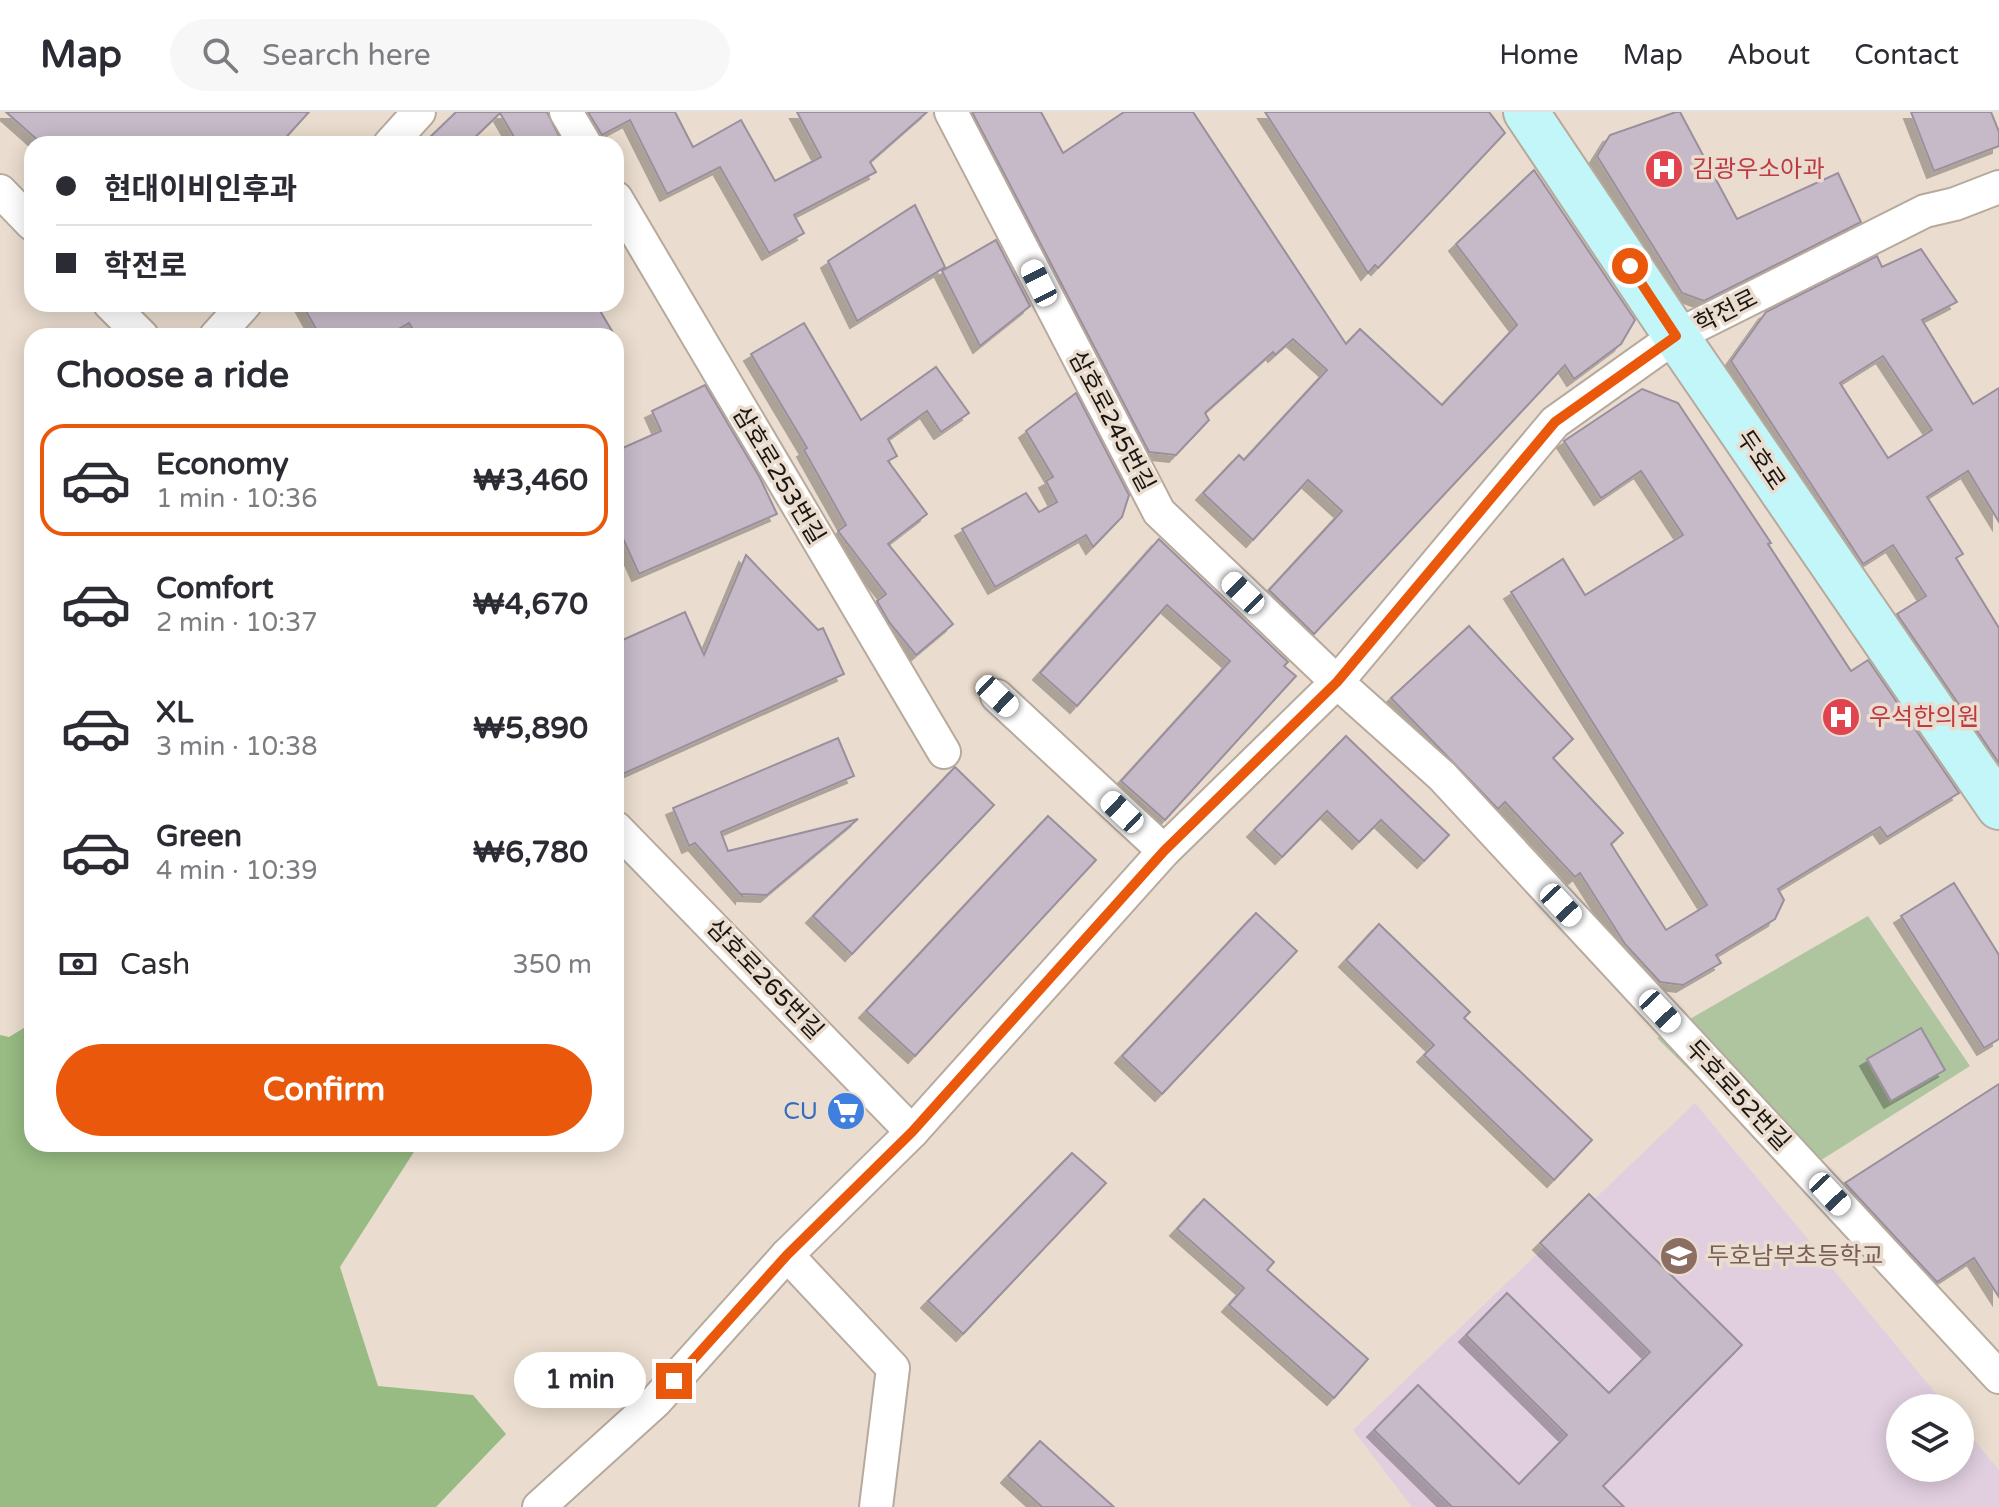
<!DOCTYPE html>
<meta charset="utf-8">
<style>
:root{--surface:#fff;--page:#f7f7f7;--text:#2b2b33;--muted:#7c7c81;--line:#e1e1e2;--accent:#ea580c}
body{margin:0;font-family:"Varela Round","Noto Sans KR",sans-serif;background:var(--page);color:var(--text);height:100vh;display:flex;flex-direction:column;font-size:30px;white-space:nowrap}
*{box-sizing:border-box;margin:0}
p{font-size:26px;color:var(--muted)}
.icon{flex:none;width:44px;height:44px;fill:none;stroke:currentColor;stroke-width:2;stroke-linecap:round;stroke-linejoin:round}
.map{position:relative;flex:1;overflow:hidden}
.sheet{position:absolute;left:24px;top:216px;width:600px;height:824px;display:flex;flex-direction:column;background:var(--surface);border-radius:24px;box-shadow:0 4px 20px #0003}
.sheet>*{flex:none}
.banner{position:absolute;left:24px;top:24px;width:600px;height:176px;border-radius:24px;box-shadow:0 4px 20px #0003;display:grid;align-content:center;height:176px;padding:0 32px;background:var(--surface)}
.tools{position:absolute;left:1886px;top:1282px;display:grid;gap:16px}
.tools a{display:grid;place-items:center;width:88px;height:88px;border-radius:50%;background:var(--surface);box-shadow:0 4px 20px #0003;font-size:40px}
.end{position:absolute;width:36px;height:36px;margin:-18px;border:10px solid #ea580c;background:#fff;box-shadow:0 0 0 4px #fff}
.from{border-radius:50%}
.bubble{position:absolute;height:56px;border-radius:28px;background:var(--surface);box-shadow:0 4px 20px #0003;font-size:26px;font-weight:700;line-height:56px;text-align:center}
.car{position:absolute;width:24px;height:48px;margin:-24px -12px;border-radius:10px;box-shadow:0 0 6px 2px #0007;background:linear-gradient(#fff 24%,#345 0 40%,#fff 0 76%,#345 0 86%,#fff 0)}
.banner b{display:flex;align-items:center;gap:28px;height:76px;font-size:30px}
.banner b+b{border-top:2px solid var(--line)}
.banner i{width:20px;height:20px;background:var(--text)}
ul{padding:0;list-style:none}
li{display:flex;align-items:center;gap:24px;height:112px;margin:0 16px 12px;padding:0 16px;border:4px solid transparent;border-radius:24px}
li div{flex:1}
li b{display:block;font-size:30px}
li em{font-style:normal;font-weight:700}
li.selected{border-color:var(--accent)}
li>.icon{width:72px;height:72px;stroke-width:1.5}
h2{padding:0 32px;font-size:36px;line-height:96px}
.pay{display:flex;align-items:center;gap:20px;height:88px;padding:0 32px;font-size:30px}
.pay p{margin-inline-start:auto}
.cta{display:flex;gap:16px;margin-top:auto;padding:16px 32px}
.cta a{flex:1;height:92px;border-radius:48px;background:var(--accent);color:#fff;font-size:32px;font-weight:700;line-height:92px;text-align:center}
header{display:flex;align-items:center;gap:48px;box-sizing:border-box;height:112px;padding:0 40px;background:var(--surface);border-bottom:2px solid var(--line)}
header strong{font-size:38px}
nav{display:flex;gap:44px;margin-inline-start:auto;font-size:28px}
.search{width:560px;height:72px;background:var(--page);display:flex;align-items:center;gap:20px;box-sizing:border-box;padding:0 28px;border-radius:44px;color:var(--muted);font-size:30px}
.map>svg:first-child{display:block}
.education{fill:#e1cfdf}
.green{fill:#aec5a0}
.forest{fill:#97bb82}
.building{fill:#c6bac8;stroke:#9a8f9c;stroke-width:2;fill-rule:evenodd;filter:url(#shadow)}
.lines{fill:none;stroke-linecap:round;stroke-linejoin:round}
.street-casing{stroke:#b7aa9d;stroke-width:36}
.secondary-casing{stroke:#b7aa9d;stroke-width:48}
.street{stroke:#fff;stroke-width:32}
.secondary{stroke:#c2f6f9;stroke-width:44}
.route{stroke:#ea580c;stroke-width:10}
.labels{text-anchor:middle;stroke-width:7;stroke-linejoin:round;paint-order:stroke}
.health-label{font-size:24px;fill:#be3a42;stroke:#eaddcf;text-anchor:start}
.street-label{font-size:24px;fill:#1a1611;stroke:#eaddcf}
.shop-label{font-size:24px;fill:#366cbe;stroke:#eaddcf;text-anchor:end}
.education-label{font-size:24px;fill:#785e54;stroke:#eaddcf;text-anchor:start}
</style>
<header>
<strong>Map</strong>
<div class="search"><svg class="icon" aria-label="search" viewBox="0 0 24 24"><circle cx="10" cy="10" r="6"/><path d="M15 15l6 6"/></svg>Search here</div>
<nav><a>Home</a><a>Map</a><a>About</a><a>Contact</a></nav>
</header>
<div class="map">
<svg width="1999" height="1395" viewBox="0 0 1999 1395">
<defs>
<filter id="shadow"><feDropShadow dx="-7" dy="7" stdDeviation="0" flood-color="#0004"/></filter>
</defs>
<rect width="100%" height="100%" fill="#eaddcf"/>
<path class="education" d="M1695,991L1948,1296H1900V1356H1960V1311L1999,1358V1395H1412L1353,1318Z"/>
<path class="green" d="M1868,804L1970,954L1796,1064L1657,926Z"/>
<path class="forest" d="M32,911V1032H419L340,1155L378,1274L473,1283L506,1322L436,1395H0V923L9,925Z"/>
<g class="building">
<path d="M6,0H309L280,32H42Z"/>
<path d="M456,0H547L563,32H518L500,1L468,32H423Z"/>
<path d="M588,0H675L693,35L741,8L775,69L821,45L797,0H927L870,50L876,60L794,103L804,121L769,141L720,55L667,82L630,8L602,23Z"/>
<path d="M972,0H1041L1063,41L1124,0H1193L1346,232L1360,217L1442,293L1517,213L1456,132L1534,58L1635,208L1621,232L1574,267L1565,253L1314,522L1269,478L1342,399L1308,368L1253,428L1203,381L1239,343L1244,348L1327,258L1293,227L1275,243L1273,240L1205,301L1209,308L1176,343L1149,340Z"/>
<path d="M1265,0H1489L1505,21L1378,156L1375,153L1368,161Z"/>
<path d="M1676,0H1680L1737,107L1838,61L1861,110L1704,189L1682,181L1597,44L1610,23Z"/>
<path d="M1911,0H1991L1999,20V34L1934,59Z"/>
<path d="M915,93L945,155L857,209L828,149Z"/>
<path d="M996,128L1030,194L980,234L942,159Z"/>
<path d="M1921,137L1957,190L1922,208L1973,292L1999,276V410L1968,359L1927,385L1963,442L1956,446L1999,516V651L1897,502L1926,484L1893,433L1863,452L1731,249L1766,200L1877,144L1882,155ZM1883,244L1932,318L1888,346L1840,271Z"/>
<path d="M302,192H596L615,224H417L409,211L386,224H320Z"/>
<path d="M804,211L861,308L936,255L969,301L941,320L927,299L888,327L897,344L888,349L927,402L888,432L953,512L916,543L889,510L877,489L886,482L838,419L846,413L804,338L807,336L751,242Z"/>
<path d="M705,273L760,366L777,402L639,462L616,411V339L661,319L652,299Z"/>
<path d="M1642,277L1678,291L1771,431L1768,432L1851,559L1868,548L1959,681L1887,725L1880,715L1778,777L1784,788L1775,807L1716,843L1721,851L1683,873L1660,870L1625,832L1580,761L1575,765L1505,690L1498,697L1391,586L1469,514L1573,627L1553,646L1623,721L1611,732L1666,818L1707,793L1511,480L1563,447L1585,483L1683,423L1641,359L1601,386L1564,329Z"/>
<path d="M1076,281L1129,383L1122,405L1093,435L1086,423L995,475L962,417L1026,381L1039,400L1057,390L1046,369L1053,365L1026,319Z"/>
<path d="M1159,427L1288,550L1284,554L1296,564L1165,708L1121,669L1230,549L1167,493L1077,594L1040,561Z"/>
<path d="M746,443L818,518L823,516L844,562L616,665V531L685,500L704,543Z"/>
<path d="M1346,624L1449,723L1424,749L1381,708L1359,730L1327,699L1282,745L1254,718Z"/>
<path d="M838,626L854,664L721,720L728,739L858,707L767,783L742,782V784L695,731L689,734L673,696Z"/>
<path d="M955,655L994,693L852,842L813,804Z"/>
<path d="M1048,704L1096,748L915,944L866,899Z"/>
<path d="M1954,771L1999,843V927L1984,936L1901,804Z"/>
<path d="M1256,801L1297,839L1162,982L1122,944Z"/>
<path d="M1379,812L1470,900L1464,906L1592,1028L1554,1068L1424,943L1434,933L1346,848Z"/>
<path d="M1921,916L1945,958L1891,989L1867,947Z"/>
<path d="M1999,972V1185L1974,1146L1937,1170L1845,1071Z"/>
<path d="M1072,1041L1106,1071L963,1222L928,1189Z"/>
<path d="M1589,1082L1742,1233L1603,1374L1624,1395H1452L1374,1318L1418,1273L1519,1372L1567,1323L1466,1223L1507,1181L1609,1281L1650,1240L1540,1131Z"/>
<path d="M1204,1087L1274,1150L1267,1158L1368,1247L1334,1286L1229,1193L1244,1176L1177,1117Z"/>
<path d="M1040,1329L1114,1395H1042L1008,1364Z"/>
</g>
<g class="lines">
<defs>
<g id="street">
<path d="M566,0L585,32"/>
<path d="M951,0L1159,400L1337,570L1442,664L1999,1265"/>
<path d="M390,32L419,0"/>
<path d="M0,79L32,112"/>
<path d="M616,86L944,640"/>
<path d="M110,192L142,224"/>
<path d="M216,224L245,192"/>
<path d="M997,584L1164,739"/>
<path d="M616,716L912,1020"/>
<path d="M787,1143L893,1256L876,1395"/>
<path d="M539,1395L655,1290L787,1143L912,1020L1164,739L1337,570L1555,310L1676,224L1925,99L1955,92L1999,75"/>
</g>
<path id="secondary" d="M1526,0L1676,224L1999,695"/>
</defs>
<use href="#street" class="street-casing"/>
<use href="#secondary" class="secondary-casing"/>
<use href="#street" class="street"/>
<use href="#secondary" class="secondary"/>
</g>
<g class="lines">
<path class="route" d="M674,1269L787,1143L912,1020L1164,739L1337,570L1555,310L1676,224L1630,154"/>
</g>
<defs>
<symbol id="hospital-disc" viewBox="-11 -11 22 22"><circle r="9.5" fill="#e0444e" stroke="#eaddcf"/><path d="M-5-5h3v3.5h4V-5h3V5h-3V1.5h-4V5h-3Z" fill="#fff"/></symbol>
<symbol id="supermarket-disc" viewBox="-11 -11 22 22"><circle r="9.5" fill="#3f7fe0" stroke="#eaddcf"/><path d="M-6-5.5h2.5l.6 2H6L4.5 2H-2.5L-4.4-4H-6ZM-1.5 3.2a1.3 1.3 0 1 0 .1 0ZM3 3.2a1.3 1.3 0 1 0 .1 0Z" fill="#fff"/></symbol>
<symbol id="school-disc" viewBox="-11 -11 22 22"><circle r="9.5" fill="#8d6e63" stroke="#eaddcf"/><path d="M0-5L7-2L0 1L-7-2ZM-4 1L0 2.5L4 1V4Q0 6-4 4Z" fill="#fff"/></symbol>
</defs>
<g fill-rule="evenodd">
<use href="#hospital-disc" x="1642" y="35" width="44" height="44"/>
<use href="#hospital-disc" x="1819" y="583" width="44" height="44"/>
<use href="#supermarket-disc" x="824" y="977" width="44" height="44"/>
<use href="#school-disc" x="1657" y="1122" width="44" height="44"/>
</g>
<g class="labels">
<g class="health-label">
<text x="1692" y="65">김광우소아과</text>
<text x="1869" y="613">우석한의원</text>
</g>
<g class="street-label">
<text transform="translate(1726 199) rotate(-27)" y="8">학전로</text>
<text transform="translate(1112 309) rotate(62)" y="8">삼호로245번길</text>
<text transform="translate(1761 348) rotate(56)" y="8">두호로</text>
<text transform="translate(779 363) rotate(59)" y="8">삼호로253번길</text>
<text transform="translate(765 867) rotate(46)" y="8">삼호로265번길</text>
<text transform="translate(1738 983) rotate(47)" y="8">두호로52번길</text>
</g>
<g class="shop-label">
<text x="818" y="1007">CU</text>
</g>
<g class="education-label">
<text x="1707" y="1152">두호남부초등학교</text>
</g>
</g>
</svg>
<div class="tools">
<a><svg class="icon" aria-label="layers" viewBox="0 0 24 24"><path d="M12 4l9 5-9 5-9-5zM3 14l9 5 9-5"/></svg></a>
</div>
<i class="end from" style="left:1630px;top:154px"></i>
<i class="end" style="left:674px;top:1269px"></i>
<div class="bubble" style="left:514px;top:1240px;width:132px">1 min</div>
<i class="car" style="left:1039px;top:171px;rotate:333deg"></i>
<i class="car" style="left:1243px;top:481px;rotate:314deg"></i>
<i class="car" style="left:997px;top:584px;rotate:133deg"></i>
<i class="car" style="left:1122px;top:700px;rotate:313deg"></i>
<i class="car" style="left:1561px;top:793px;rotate:137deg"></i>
<i class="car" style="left:1660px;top:899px;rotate:137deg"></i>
<i class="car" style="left:1830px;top:1082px;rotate:137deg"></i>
<div class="banner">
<b><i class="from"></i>현대이비인후과</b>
<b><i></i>학전로</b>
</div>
<section class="sheet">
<h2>Choose a ride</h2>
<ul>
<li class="selected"><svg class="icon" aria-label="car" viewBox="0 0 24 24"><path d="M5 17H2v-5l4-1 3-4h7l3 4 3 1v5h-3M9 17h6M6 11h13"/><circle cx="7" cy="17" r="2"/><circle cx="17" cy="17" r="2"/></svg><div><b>Economy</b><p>1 min · 10:36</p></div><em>₩3,460</em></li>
<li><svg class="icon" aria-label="car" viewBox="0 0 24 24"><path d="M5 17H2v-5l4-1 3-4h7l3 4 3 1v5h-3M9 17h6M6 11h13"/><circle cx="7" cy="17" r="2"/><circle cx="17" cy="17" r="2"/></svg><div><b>Comfort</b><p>2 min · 10:37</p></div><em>₩4,670</em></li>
<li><svg class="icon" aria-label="car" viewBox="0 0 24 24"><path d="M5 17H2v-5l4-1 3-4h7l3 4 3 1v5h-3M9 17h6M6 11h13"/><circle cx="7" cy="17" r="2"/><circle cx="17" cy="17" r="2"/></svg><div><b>XL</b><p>3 min · 10:38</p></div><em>₩5,890</em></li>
<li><svg class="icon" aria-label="car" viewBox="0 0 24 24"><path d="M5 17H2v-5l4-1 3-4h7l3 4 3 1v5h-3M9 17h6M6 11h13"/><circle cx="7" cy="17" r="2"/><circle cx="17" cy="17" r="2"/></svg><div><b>Green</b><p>4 min · 10:39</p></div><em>₩6,780</em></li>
</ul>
<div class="pay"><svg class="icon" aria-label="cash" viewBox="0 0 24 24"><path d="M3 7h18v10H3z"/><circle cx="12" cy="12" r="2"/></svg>Cash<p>350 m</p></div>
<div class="cta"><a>Confirm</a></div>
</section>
</div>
